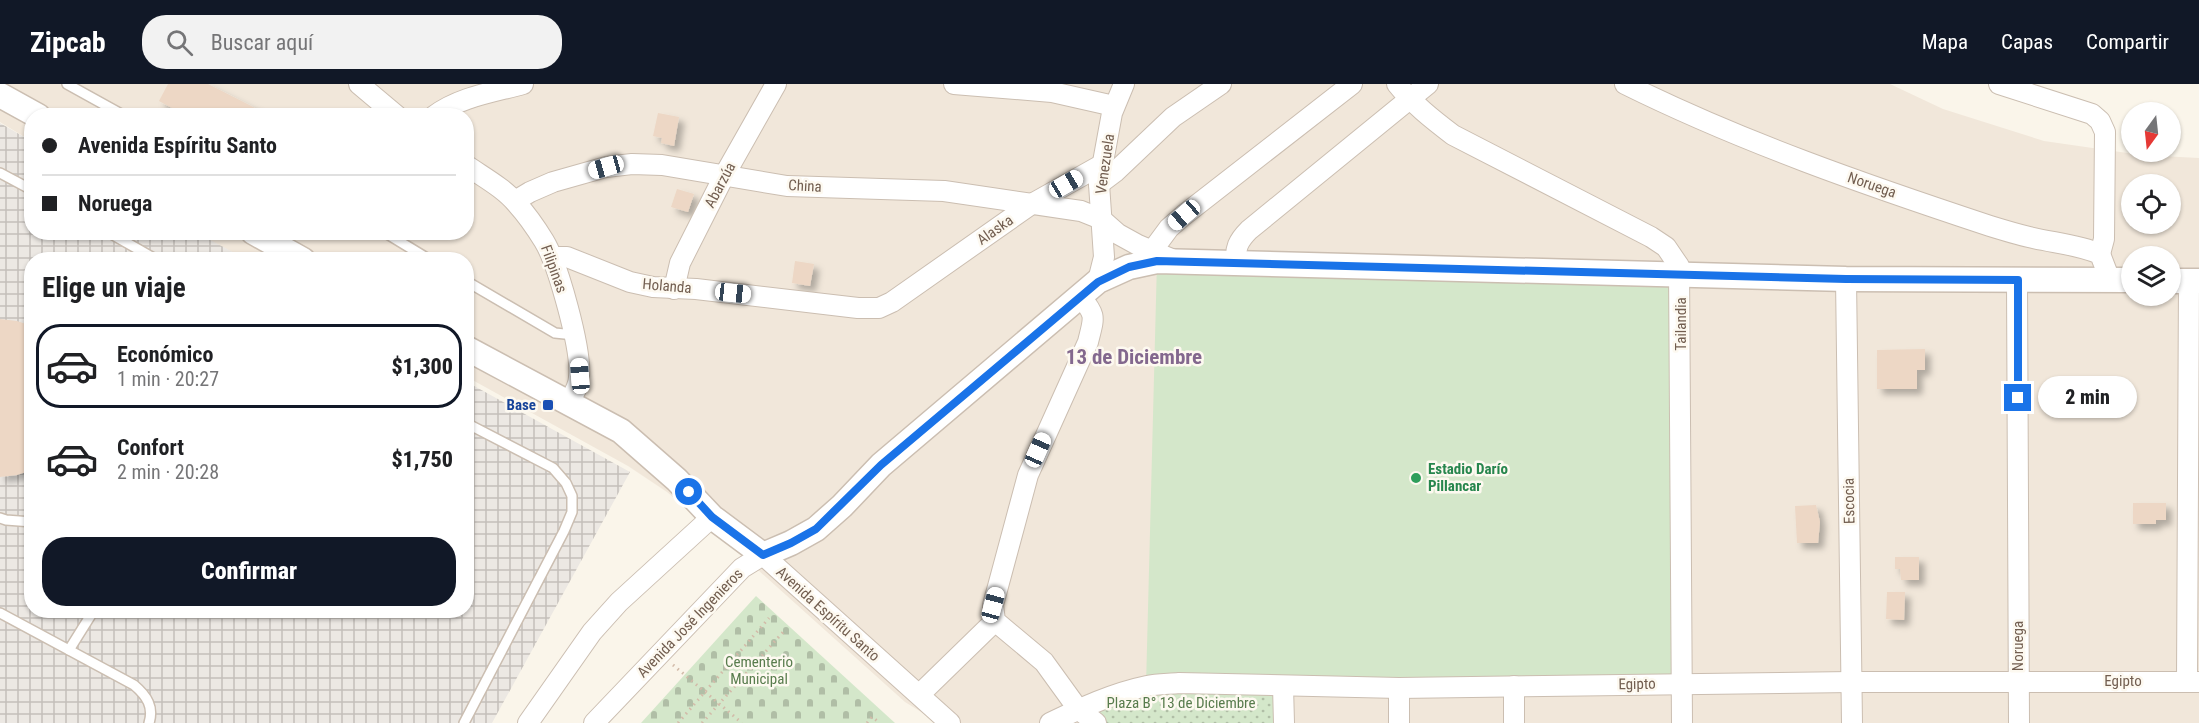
<!DOCTYPE html>
<html lang="es">
<meta charset="utf-8">
<style>
:root{--surface:#fff;--page:#f2f2f2;--text:#202124;--muted:#757577;--line:#e0e0e0;--accent:#111827}
body{margin:0;font-family:"Roboto Condensed",sans-serif;background:var(--page);color:var(--text);height:100vh;display:flex;flex-direction:column;font-size:22px;white-space:nowrap}
*{box-sizing:border-box;margin:0}
p{font-size:20px;color:var(--muted)}
.icon{flex:none;width:33px;height:33px;fill:none;stroke:currentColor;stroke-width:2;stroke-linecap:round;stroke-linejoin:round}
.map{position:relative;flex:1;overflow:hidden}
.panel{position:absolute;left:24px;top:168px;width:450px;height:366px;display:flex;flex-direction:column;background:var(--surface);border-radius:24px;box-shadow:0 2px 4px #0004}
.panel>*{flex:none}
.top-card{position:absolute;left:24px;top:24px;width:450px;height:132px;border-radius:24px;box-shadow:0 2px 4px #0004;display:grid;align-content:center;height:132px;padding:0 18px;background:var(--surface)}
.needle{width:39px;rotate:195deg}
.tools{position:absolute;left:2121px;top:18px;display:grid;gap:12px}
.tools a{display:grid;place-items:center;width:60px;height:60px;border-radius:50%;background:var(--surface);box-shadow:0 2px 4px #0004;font-size:30px}
.end{position:absolute;width:27px;height:27px;margin:-14px;border:8px solid #1a73e8;background:#fff;box-shadow:0 0 0 3px #fff}
.from{border-radius:50%}
.bubble{position:absolute;height:42px;border-radius:21px;background:var(--surface);box-shadow:0 2px 4px #0004;font-size:20px;font-weight:800;line-height:42px;text-align:center}
.car{position:absolute;width:18px;height:36px;margin:-18px -9px;border-radius:8px;box-shadow:0 0 4px 2px #0007;background:linear-gradient(#fff 24%,#345 0 40%,#fff 0 76%,#345 0 86%,#fff 0)}
.top-card b{display:flex;align-items:center;gap:21px;height:57px;font-size:22px}
.top-card b+b{border-top:2px solid var(--line)}
.top-card i{width:15px;height:15px;background:var(--text)}
ul{padding:0;list-style:none}
li{display:flex;align-items:center;gap:18px;height:84px;margin:0 12px 9px;padding:0 6px;border:3px solid transparent;border-radius:24px}
li div{flex:1}
li b{display:block;font-size:22px}
li em{font-style:normal;font-weight:800}
li.current{border-color:var(--accent)}
li>.icon{width:54px;height:54px;stroke-width:1.5}
h2{padding:0 18px;font-size:27px;line-height:72px}
.primary-button{display:flex;gap:12px;margin-top:auto;padding:12px 18px}
.primary-button a{flex:1;height:69px;border-radius:24px;background:var(--accent);color:#fff;font-size:24px;font-weight:800;line-height:69px;text-align:center}
header{display:flex;align-items:center;gap:36px;box-sizing:border-box;height:84px;padding:0 30px;background:var(--accent);color:#fff}
header strong{font-size:28px}
nav{display:flex;gap:33px;margin-inline-start:auto;font-size:21px}
.search{width:420px;height:54px;background:var(--page);display:flex;align-items:center;gap:15px;box-sizing:border-box;padding:0 21px;border-radius:24px;color:var(--muted);font-size:22px}
.map>svg:first-child{display:block}
.residential{fill:#f1e7da;fill-rule:evenodd}
.industrial{fill:url(#industrial-grid)}
.cemetery{fill:url(#cemetery-stones)}
.park{fill:url(#park-dots)}
.garden{fill:#d4e7ca}
.building{fill:#edd7c5;filter:url(#shadow)}
.lines{fill:none;stroke-linecap:round;stroke-linejoin:round}
.service-casing{stroke:#cbbeb1;stroke-width:12}
.minor-casing{stroke:#cbbeb1;stroke-width:22}
.tertiary-casing{stroke:#cbbeb1;stroke-width:27}
.path{stroke:#d2baa8;stroke-width:3;stroke-dasharray:1.5 4.5;stroke-linecap:butt}
.service{stroke:#fff;stroke-width:9}
.minor{stroke:#fff;stroke-width:20}
.tertiary{stroke:#fff;stroke-width:24}
.route{stroke:#1a73e8;stroke-width:8}
.transit-dot{fill:#1a4fb4;stroke:#fdf9f0;stroke-width:2}
.leisure-dot{fill:#2e9e5b;stroke:#fdf9f0;stroke-width:2}
.labels{text-anchor:middle;stroke-width:5;stroke-linejoin:round;paint-order:stroke}
.street-label{font-size:15px;fill:#725e50;stroke:#fdf9f0}
.transit-label{font-size:15px;font-weight:bold;fill:#164399;stroke:#fdf9f0;text-anchor:end}
.leisure-label{font-size:15px;font-weight:bold;fill:#27864d;stroke:#fdf9f0;text-anchor:start}
.park-label{font-size:15px;fill:#587c4d;stroke:#fdf9f0}
.district-label{font-size:21px;font-weight:bold;fill:#83688e;stroke:#fdf9f0}
</style>
<header>
<strong>Zipcab</strong>
<div class="search"><svg class="icon" aria-label="search" viewBox="0 0 24 24"><circle cx="10" cy="10" r="6"/><path d="M15 15l6 6"/></svg>Buscar aquí</div>
<nav><a>Mapa</a><a>Capas</a><a>Compartir</a></nav>
</header>
<div class="map">
<svg width="2199" height="639" viewBox="0 0 2199 639">
<defs>
<pattern id="industrial-grid" width="8" height="8" patternUnits="userSpaceOnUse" patternTransform="scale(1.5)"><rect width="8" height="8" fill="#ece8e3"/><path d="M0 4h8M4 0v8" fill="none" stroke="#c4bfba"/></pattern>
<pattern id="cemetery-stones" width="16" height="16" patternUnits="userSpaceOnUse" patternTransform="scale(1.5)"><rect width="16" height="16" fill="#d4e7ca"/><path d="M2 7V4a2 2 0 0 1 4 0v3zM10 15v-3a2 2 0 0 1 4 0v3z" fill="#b0bea6"/></pattern>
<pattern id="park-dots" width="8" height="8" patternUnits="userSpaceOnUse" patternTransform="scale(1.5)"><rect width="8" height="8" fill="#d4e7ca"/><path d="M2 2h.1M6 6h.1" fill="none" stroke="#b0bea6" stroke-width="1.8" stroke-linecap="round"/></pattern>
<filter id="shadow"><feDropShadow dx="5.5" dy="5.5" stdDeviation="3" flood-color="#0004"/></filter>
</defs>
<rect width="100%" height="100%" fill="#faf5ea"/>
<path class="residential" d="M0,0H1890L1943,25L2044,57L2141,71L2199,74V639H939L905,618L758,486L667,408L628,382L467,293L466,176L246,175L195,149L466,148V32H32L31,57L0,38ZM2132,100H2170V140H2132ZM2132,172H2170V212H2132Z"/>
<path class="industrial" d="M0,39L31,57L32,148L197,149L246,175L32,176V526H466L467,298L630,388L492,639H0Z"/>
<path class="cemetery" d="M756,512L895,639H641Z"/>
<path class="park" d="M1283,602L1284,639H1096L1087,621L1117,611Z"/>
<path class="garden" d="M1157,177L1680,190L1682,600L1146,602Z"/>
<g class="building">
<path d="M168,0H208L257,25L254,32H187L159,17Z"/>
<path d="M658,29L679,33L674,62L661,59L662,54L653,52Z"/>
<path d="M677,105L694,110L688,128L671,123Z"/>
<path d="M795,177L814,180L810,202L792,199Z"/>
<path d="M0,235L17,237L32,242V386L17,391L0,393Z"/>
<path d="M1925,265V286H1917V305H1877V266Z"/>
<path d="M2133,419H2166V436H2156V440H2133Z"/>
<path d="M1816,421L1820,438L1818,459H1797L1795,422Z"/>
<path d="M1895,473H1919V496H1901L1900,485H1895Z"/>
<path d="M1887,508H1905L1904,536L1886,535Z"/>
</g>
<g class="lines">
<defs>
<g id="service">
<path d="M67,0L123,31"/>
<path d="M0,89L32,106"/>
<path d="M108,148L157,176"/>
<path d="M384,148L430,176"/>
<path d="M466,197L555,249L574,251"/>
<path d="M0,434L6,436L32,438"/>
<path d="M0,529L134,601C147,612 154,623 149,639"/>
<path d="M69,566L94,526"/>
<path d="M464,639L564,447L572,428V412L566,399L553,384L466,339"/>
</g>
<g id="minor">
<path d="M359,0L397,32"/>
<path d="M954,0L1052,8L1114,22"/>
<path d="M1397,0C1413,20 1432,35 1453,51L1651,153L1666,163L1679,182L1682,639"/>
<path d="M1625,0C1742,58 1866,101 1990,142C2003,146 2016,150 2029,153C2053,159 2077,160 2100,170L2110,196"/>
<path d="M1999,0L2092,30L2100,37L2105,48L2104,155L2100,170"/>
<path d="M434,32C459,13 494,8 523,0"/>
<path d="M466,81C483,93 504,104 517,120C527,131 536,144 544,157C558,180 582,266 579,293C579,302 573,311 569,318"/>
<path d="M1099,100L1115,88L1173,33L1221,0"/>
<path d="M515,117L530,108L553,98L606,83L632,80L662,81L787,102L944,107L1081,127L1101,135L1118,150L1138,161L1176,177"/>
<path d="M1152,167L1169,144L1184,131L1352,0"/>
<path d="M552,173H567L630,198L653,203L696,205L858,224H879L892,218L1030,121L1103,80"/>
<path d="M1236,179C1235,164 1238,157 1249,146L1428,0"/>
<path d="M1846,195L1852,639"/>
<path d="M2017,196L2019,639"/>
<path d="M1098,197L1104,173L1099,100L1112,29L1124,0"/>
<path d="M674,205L680,179L724,92L776,0"/>
<path d="M1080,212C1097,232 1094,233 1088,258L1028,391L993,521L995,537L1044,578L1078,625L1096,639"/>
<path d="M2187,598L2189,197"/>
<path d="M1283,602L1284,639"/>
<path d="M1399,604V639"/>
<path d="M920,610L995,537"/>
<path d="M528,639L592,548L619,518L712,433"/>
<path d="M594,639L742,484L763,471L950,639"/>
<path d="M1050,639C1081,624 1113,609 1147,602C1157,600 1169,600 1179,599L1399,604L1851,598H2199"/>
<path d="M1514,639V602"/>
</g>
<g id="tertiary">
<path d="M0,11L38,32"/>
<path d="M253,148L303,176"/>
<path d="M2170,197H2199"/>
<path d="M466,264L621,347L677,396L712,433L763,471L791,459L816,445L842,422L881,381L1098,197L1129,183L1157,177L1846,195L2132,196"/>
</g>
</defs>
<use href="#service" class="service-casing"/>
<use href="#minor" class="minor-casing"/>
<use href="#tertiary" class="tertiary-casing"/>
<g class="path">
<path d="M673,581L742,639"/>
<path d="M678,639L769,534"/>
<path d="M702,639L784,547"/>
<path d="M867,639L872,633L880,639"/>
</g>
<use href="#service" class="service"/>
<use href="#minor" class="minor"/>
<use href="#tertiary" class="tertiary"/>
</g>
<g class="lines">
<path class="route" d="M689,408L712,433L763,471L791,459L816,445L881,381L1098,198L1129,183L1157,177L1846,195L2018,196V314"/>
</g>
<rect class="transit-dot" x="542" y="315" width="12" height="12" rx="3"/>
<circle class="leisure-dot" cx="1416" cy="394" r="6"/>
<g class="labels">
<g class="street-label">
<text transform="translate(1105 80) rotate(-82)" y="5">Venezuela</text>
<text transform="translate(720 101) rotate(-62)" y="5">Abarzúa</text>
<text transform="translate(1872 101) rotate(19)" y="5">Noruega</text>
<text transform="translate(805 102) rotate(3)" y="5">China</text>
<text transform="translate(995 146) rotate(-35)" y="5">Alaska</text>
<text transform="translate(554 185) rotate(70)" y="5">Filipinas</text>
<text transform="translate(667 202) rotate(5)" y="5">Holanda</text>
<text transform="translate(1681 240) rotate(-90)" y="5">Tailandia</text>
<text transform="translate(1849 417) rotate(-91)" y="5">Escocia</text>
<text transform="translate(828 530) rotate(42)" y="5">Avenida Espíritu Santo</text>
<text transform="translate(690 539) rotate(-46)" y="5">Avenida José Ingenieros</text>
<text transform="translate(2018 562) rotate(-90)" y="5">Noruega</text>
<text x="2123" y="602">Egipto</text>
<text transform="translate(1637 600) rotate(-1)" y="5">Egipto</text>
</g>
<g class="transit-label">
<text x="536" y="326">Base</text>
</g>
<g class="leisure-label">
<text x="1428" y="390">Estadio Darío<tspan x="1428" dy="17">Pillancar</tspan></text>
</g>
<g class="park-label">
<text x="759" y="583">Cementerio<tspan x="759" dy="17">Municipal</tspan></text>
<text x="1181" y="624">Plaza B° 13 de Diciembre</text>
</g>
<g class="district-label">
<text x="1134" y="280">13 de Diciembre</text>
</g>
</g>
</svg>
<div class="tools">
<a><svg class="needle" viewBox="-14 -14 28 28"><path d="M0-13l5 13h-10z" fill="#e53935"/><path d="M0 13l5-13h-10z" fill="#757577"/></svg></a>
<a><svg class="icon" aria-label="locate" viewBox="0 0 24 24"><circle cx="12" cy="12" r="6"/><path d="M12 2v4M12 18v4M2 12h4M18 12h4"/></svg></a>
<a><svg class="icon" aria-label="layers" viewBox="0 0 24 24"><path d="M12 4l9 5-9 5-9-5zM3 14l9 5 9-5"/></svg></a>
</div>
<i class="end from" style="left:689px;top:408px"></i>
<i class="end" style="left:2018px;top:314px"></i>
<div class="bubble" style="left:2038px;top:292px;width:99px">2 min</div>
<i class="car" style="left:606px;top:83px;rotate:254deg"></i>
<i class="car" style="left:1066px;top:100px;rotate:60deg"></i>
<i class="car" style="left:1184px;top:131px;rotate:229deg"></i>
<i class="car" style="left:733px;top:209px;rotate:96deg"></i>
<i class="car" style="left:580px;top:292px;rotate:355deg"></i>
<i class="car" style="left:1038px;top:366px;rotate:24deg"></i>
<i class="car" style="left:993px;top:521px;rotate:15deg"></i>
<div class="top-card">
<b><i class="from"></i>Avenida Espíritu Santo</b>
<b><i></i>Noruega</b>
</div>
<section class="panel">
<h2>Elige un viaje</h2>
<ul>
<li class="current"><svg class="icon" aria-label="car" viewBox="0 0 24 24"><path d="M5 17H2v-5l4-1 3-4h7l3 4 3 1v5h-3M9 17h6M6 11h13"/><circle cx="7" cy="17" r="2"/><circle cx="17" cy="17" r="2"/></svg><div><b>Económico</b><p>1 min · 20:27</p></div><em>$1,300</em></li>
<li><svg class="icon" aria-label="car" viewBox="0 0 24 24"><path d="M5 17H2v-5l4-1 3-4h7l3 4 3 1v5h-3M9 17h6M6 11h13"/><circle cx="7" cy="17" r="2"/><circle cx="17" cy="17" r="2"/></svg><div><b>Confort</b><p>2 min · 20:28</p></div><em>$1,750</em></li>
</ul>
<div class="primary-button"><a>Confirmar</a></div>
</section>
</div>
